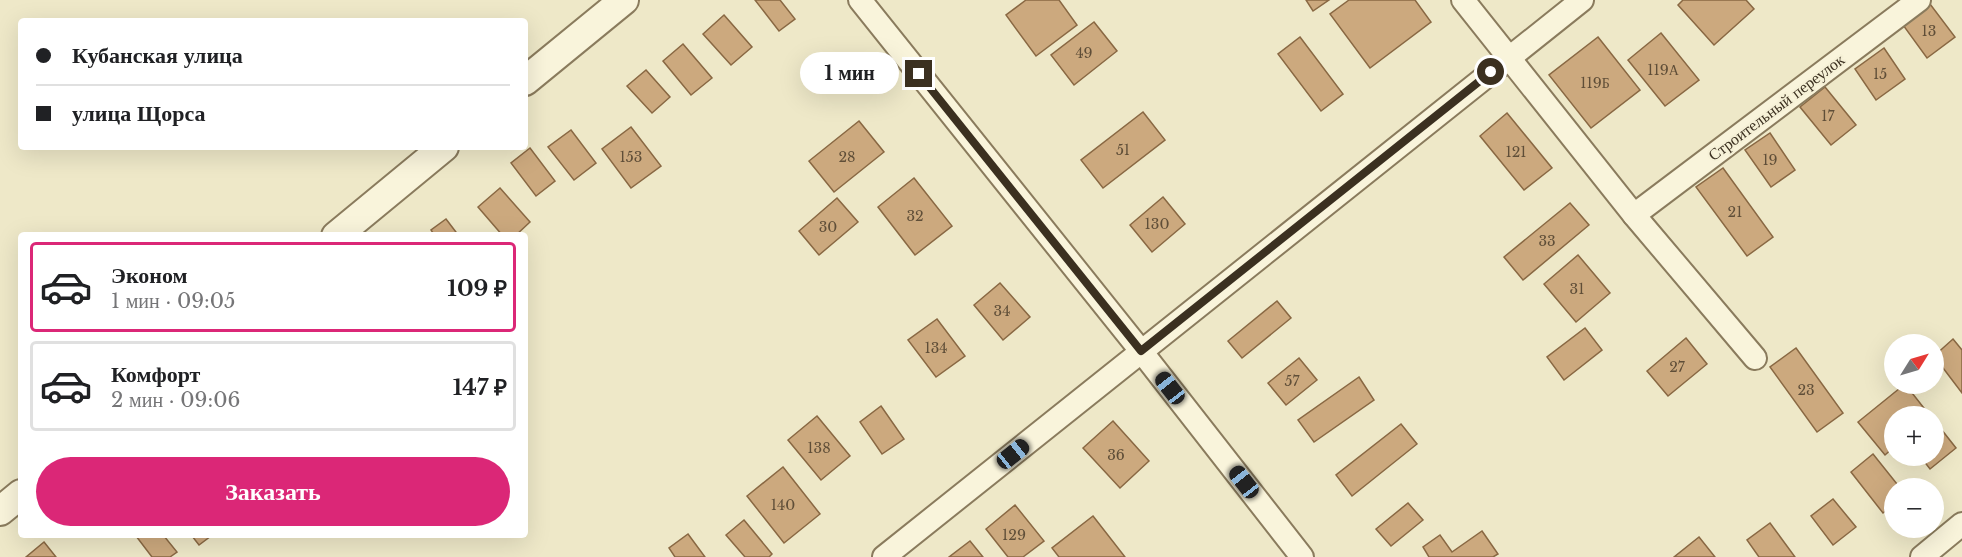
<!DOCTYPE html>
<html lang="ru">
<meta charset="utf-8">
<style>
:root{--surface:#fff;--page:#f6f6f6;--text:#202124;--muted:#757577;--line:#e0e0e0;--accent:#db2777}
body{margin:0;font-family:"Libre Baskerville",serif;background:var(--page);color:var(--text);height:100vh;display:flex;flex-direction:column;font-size:22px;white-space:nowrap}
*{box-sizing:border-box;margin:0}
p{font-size:20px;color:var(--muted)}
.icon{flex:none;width:33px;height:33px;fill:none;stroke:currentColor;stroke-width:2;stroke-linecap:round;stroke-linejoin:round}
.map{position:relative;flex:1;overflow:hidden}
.panel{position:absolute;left:18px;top:232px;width:510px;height:306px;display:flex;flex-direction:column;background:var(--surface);border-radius:6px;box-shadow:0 6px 24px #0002}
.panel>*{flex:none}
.guide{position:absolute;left:18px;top:18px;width:510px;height:132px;border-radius:6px;box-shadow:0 6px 24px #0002;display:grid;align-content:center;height:132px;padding:0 18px;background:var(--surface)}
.needle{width:39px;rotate:53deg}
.fabs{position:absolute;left:1884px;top:334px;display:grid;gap:12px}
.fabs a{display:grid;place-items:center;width:60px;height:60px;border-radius:50%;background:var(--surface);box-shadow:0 6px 24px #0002;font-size:30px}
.end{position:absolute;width:27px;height:27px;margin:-14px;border:8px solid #3b3020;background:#fff;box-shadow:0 0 0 3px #fff}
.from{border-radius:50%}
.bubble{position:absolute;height:42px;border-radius:21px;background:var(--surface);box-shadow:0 6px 24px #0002;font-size:20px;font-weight:800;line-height:42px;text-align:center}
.car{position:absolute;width:18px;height:36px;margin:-18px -9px;border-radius:8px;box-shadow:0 0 4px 2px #0007;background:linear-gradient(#222 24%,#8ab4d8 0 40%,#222 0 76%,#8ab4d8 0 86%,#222 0)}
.guide b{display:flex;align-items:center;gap:21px;height:57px;font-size:22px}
.guide b+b{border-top:2px solid var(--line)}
.guide i{width:15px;height:15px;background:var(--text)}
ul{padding:10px 0 0;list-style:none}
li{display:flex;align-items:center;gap:18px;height:90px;margin:0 12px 9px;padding:0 6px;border:3px solid var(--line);border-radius:6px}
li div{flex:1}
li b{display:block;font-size:22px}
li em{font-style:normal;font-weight:800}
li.selected{border-color:var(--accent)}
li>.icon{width:54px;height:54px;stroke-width:1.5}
.button{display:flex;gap:12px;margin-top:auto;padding:12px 18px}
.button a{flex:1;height:69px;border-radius:36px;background:var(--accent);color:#fff;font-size:24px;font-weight:800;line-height:69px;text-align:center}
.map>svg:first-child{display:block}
.building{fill:#cca97e;stroke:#896843;stroke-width:1.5}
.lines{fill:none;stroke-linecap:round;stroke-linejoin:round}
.minor-casing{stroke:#8a7b5d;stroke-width:26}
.tertiary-casing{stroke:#8a7b5d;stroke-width:32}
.minor{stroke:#f9f4db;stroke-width:22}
.tertiary{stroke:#f9f4db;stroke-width:28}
.route{stroke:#3b3020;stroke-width:8}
.labels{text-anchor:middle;stroke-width:4.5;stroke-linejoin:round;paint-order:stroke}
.number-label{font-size:14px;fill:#5f4e38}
.street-label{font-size:16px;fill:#3b3020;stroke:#f6f1d7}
</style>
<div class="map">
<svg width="1962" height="557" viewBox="0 0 1962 557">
<rect width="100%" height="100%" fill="#eee8c8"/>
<g class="building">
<path d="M755,0H780L795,19L779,31Z"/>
<path d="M1026,0H1059L1077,25L1036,56L1006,15Z"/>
<path d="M1306,0H1329L1313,11Z"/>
<path d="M1349,0H1415L1431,22L1370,68L1330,14Z"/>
<path d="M1683,0H1746L1754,9L1714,45L1678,5Z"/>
<path d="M1930,4L1955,37L1927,58L1903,25Z"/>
<path d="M724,15L752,47L731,65L703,34Z"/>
<path d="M1094,22L1117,51L1074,85L1051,55Z"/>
<path d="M1661,33L1699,80L1665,106L1628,60Z"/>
<path d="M1300,37L1343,94L1321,111L1278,54Z"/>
<path d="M1598,37L1640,90L1591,128L1549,75Z"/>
<path d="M683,44L712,78L691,95L663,61Z"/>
<path d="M1884,48L1905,79L1876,100L1855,69Z"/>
<path d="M646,70L670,97L652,113L627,86Z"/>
<path d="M1825,87L1856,125L1831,145L1800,107Z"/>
<path d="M1143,112L1165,140L1103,188L1081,160Z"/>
<path d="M1507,113L1552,168L1524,190L1480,136Z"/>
<path d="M859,121L884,152L834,192L809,161Z"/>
<path d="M631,127L661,166L631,188L602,149Z"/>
<path d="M571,130L596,163L574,180L548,147Z"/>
<path d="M1770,133L1795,170L1771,187L1745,150Z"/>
<path d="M530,148L555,181L536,196L511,163Z"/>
<path d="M1723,168L1773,237L1747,256L1696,187Z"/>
<path d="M914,178L952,226L915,255L878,207Z"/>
<path d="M500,188L530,222L515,236H503L478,207Z"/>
<path d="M1163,197L1185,224L1152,252L1130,225Z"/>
<path d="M837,198L858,222L819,255L799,231Z"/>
<path d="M1570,203L1589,225L1523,280L1504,257Z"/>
<path d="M446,219L459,236H435L431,230Z"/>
<path d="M1578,255L1610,293L1576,322L1544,284Z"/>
<path d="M1000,283L1030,317L1003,340L974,305Z"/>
<path d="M1277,301L1291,318L1242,358L1228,341Z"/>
<path d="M937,319L965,356L936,377L908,340Z"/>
<path d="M1585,328L1602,350L1564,380L1547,357Z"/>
<path d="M1686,338L1707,364L1668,396L1647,371Z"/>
<path d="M1953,339L1962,350V393L1934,356Z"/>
<path d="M1796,348L1843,413L1817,432L1770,367Z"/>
<path d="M1299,358L1317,380L1286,405L1268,383Z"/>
<path d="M1359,377L1374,400L1314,442L1298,420Z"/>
<path d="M1905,384L1931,417H1894V447L1885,455L1858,422Z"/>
<path d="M881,406L904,439L882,454L860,422Z"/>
<path d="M817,416L850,456L821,480L788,440Z"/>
<path d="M1934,420L1956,448L1930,469L1920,456H1934Z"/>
<path d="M1113,421L1149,461L1120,488L1083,448Z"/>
<path d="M1401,424L1417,444L1352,496L1336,475Z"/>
<path d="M1873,454L1901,489H1894V504L1883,513L1851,472Z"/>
<path d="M783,467L820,514L784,543L747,496Z"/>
<path d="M1833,499L1856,527L1833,545L1811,516Z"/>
<path d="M1408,503L1423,520L1391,546L1376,529Z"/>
<path d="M1015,505L1044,541L1023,557H1008L986,529Z"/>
<path d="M1093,516L1125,557H1059L1052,548Z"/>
<path d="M744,520L772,554L769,557H745L726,535Z"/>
<path d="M1770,523L1795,557H1759L1747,540Z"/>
<path d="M1482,531L1498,554L1493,557H1429L1423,547L1440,535L1452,552Z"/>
<path d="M688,534L705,557H675L669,548Z"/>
<path d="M136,536H164L177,552L170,557H152Z"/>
<path d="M192,536H211L199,545Z"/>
<path d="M1699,537L1715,557H1674Z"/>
<path d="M970,541L983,557H949Z"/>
<path d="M44,542L56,557H26Z"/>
</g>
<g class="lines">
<defs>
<g id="minor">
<path d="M860,0L1141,351L1302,557"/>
<path d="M1463,0L1634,215L1919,0"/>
<path d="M1634,215L1755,358"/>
<path d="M884,557L1582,0"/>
<path d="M1922,557L1962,524"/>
</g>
<g id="tertiary">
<path d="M525,81L624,0"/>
<path d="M336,236L444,147"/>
<path d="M0,511L21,494"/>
</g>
</defs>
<use href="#minor" class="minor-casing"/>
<use href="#tertiary" class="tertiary-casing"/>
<use href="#minor" class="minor"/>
<use href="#tertiary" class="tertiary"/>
</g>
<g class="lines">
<path class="route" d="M919,74L1141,351L1491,72"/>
</g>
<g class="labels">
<g class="number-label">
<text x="1929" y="36">13</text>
<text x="1084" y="58">49</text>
<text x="1663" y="75">119А</text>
<text x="1880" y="79">15</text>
<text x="1595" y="88">119Б</text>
<text x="1828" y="121">17</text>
<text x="1123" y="155">51</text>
<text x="1516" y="157">121</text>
<text x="631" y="162">153</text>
<text x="847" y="162">28</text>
<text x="1770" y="165">19</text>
<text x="1735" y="217">21</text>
<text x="915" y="221">32</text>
<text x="1157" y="229">130</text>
<text x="828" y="232">30</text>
<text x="1547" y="246">33</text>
<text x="1577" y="294">31</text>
<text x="1002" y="316">34</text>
<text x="936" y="353">134</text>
<text x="1677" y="372">27</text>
<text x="1292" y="386">57</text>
<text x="1806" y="395">23</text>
<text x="819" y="453">138</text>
<text x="1116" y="460">36</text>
<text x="783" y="510">140</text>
<text x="1014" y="540">129</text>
</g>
<g class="street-label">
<text transform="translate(1776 107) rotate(-37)" y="6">Строительный переулок</text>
</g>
</g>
</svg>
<div class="fabs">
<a><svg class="needle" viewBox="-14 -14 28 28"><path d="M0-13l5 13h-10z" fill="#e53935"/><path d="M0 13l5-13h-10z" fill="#757577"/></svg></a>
<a>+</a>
<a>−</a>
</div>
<i class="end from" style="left:1491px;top:72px"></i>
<i class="end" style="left:919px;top:74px"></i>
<div class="bubble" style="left:800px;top:52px;width:99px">1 мин</div>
<i class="car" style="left:1170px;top:388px;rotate:322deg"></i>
<i class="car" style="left:1013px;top:454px;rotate:51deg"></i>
<i class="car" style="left:1244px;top:482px;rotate:322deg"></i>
<div class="guide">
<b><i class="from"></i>Кубанская улица</b>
<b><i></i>улица Щорса</b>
</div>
<section class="panel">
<ul>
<li class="selected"><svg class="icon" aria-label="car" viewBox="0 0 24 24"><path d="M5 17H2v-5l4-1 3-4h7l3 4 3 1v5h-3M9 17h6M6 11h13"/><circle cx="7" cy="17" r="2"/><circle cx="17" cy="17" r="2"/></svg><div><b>Эконом</b><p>1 мин · 09:05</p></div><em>109 ₽</em></li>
<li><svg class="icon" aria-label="car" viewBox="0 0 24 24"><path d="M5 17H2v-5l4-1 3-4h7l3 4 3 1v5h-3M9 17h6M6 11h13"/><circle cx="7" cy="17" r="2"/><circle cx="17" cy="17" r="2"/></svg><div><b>Комфорт</b><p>2 мин · 09:06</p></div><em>147 ₽</em></li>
</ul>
<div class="button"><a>Заказать</a></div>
</section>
</div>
